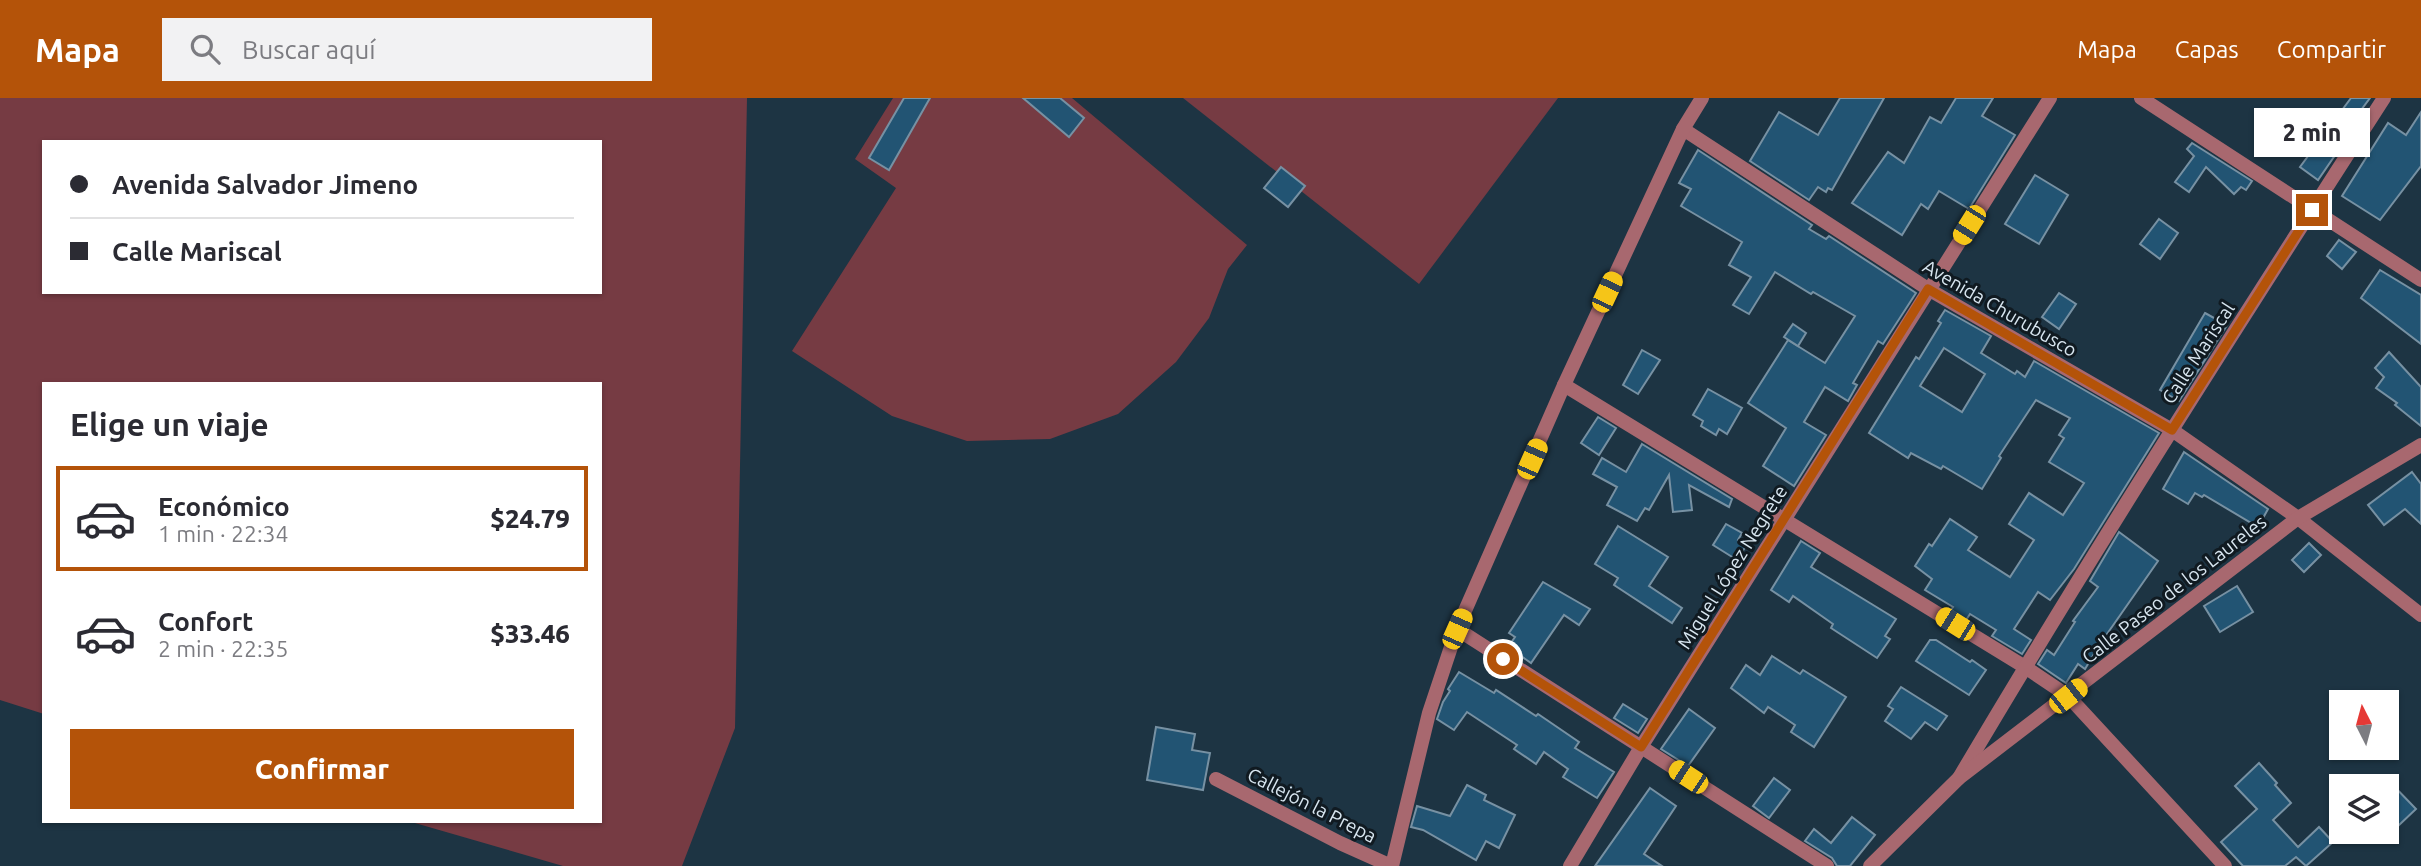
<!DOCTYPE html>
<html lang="es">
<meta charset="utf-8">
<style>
:root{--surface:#fff;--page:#f2f2f3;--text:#2b2b33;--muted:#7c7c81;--line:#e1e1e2;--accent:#b45309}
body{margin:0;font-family:Ubuntu,sans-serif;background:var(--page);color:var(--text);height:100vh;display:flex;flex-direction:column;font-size:26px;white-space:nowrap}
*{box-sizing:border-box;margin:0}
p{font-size:23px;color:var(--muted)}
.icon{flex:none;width:38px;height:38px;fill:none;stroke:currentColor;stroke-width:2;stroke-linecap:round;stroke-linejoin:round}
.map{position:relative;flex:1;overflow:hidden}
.panel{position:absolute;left:42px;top:284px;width:560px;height:441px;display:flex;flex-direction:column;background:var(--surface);border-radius:0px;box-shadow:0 2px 5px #0004}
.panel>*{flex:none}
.banner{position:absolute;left:42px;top:42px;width:560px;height:154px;border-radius:0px;box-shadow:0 2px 5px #0004;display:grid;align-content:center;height:154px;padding:0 28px;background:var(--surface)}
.needle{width:46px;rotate:354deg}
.controls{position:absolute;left:2329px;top:592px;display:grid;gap:14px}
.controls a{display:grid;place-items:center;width:70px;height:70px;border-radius:0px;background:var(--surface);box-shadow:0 2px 5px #0004;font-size:35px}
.end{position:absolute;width:32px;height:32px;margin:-16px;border:9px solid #b45309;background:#fff;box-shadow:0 0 0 4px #fff}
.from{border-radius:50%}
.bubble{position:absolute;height:49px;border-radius:0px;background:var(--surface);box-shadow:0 2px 5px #0004;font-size:23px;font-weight:800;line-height:49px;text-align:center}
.car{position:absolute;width:21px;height:42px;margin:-21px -10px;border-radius:9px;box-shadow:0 0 5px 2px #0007;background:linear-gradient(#f5c518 24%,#345 0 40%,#f5c518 0 76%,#345 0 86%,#f5c518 0)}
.banner b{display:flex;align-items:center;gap:24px;height:66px;font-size:26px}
.banner b+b{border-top:2px solid var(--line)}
.banner i{width:18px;height:18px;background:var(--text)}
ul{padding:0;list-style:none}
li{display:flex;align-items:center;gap:21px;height:105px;margin:0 14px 10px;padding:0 14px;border:4px solid transparent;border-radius:0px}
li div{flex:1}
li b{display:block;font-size:26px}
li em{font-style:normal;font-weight:800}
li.current{border-color:var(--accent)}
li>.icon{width:63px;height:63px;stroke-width:1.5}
h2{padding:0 28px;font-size:32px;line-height:84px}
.button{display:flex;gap:14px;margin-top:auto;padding:14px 28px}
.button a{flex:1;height:80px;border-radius:0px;background:var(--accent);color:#fff;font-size:28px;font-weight:800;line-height:80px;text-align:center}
header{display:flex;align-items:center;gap:42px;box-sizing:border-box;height:98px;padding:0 35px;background:var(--accent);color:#fff}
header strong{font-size:33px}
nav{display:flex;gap:38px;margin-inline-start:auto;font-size:24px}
.search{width:490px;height:63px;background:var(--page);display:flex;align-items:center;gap:18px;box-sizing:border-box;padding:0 24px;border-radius:0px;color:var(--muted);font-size:26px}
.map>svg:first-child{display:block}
.green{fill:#763b43;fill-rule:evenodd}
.building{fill:#225473;stroke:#7791a3;stroke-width:2;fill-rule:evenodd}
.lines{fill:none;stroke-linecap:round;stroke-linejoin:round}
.street{stroke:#a8686f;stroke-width:14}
.route{stroke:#b45309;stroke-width:9}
.labels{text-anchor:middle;stroke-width:6;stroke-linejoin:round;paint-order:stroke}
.street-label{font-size:19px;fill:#d8e6f0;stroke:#101a21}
</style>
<header>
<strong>Mapa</strong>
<div class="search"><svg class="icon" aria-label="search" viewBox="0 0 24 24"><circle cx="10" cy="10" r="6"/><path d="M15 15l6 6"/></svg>Buscar aquí</div>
<nav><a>Mapa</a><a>Capas</a><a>Compartir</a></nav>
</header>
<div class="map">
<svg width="2421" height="768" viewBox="0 0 2421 768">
<rect width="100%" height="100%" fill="#1d3443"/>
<g class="green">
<path d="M0,0H747L735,630L682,768H563L408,723H600V285H44V616L0,602ZM44,44H600V194H44Z"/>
<path d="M893,0H1072L1247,147L1228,171L1209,220L1176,264L1118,316L1050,341L967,343L892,318L792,253L896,90L855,61Z"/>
<path d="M1183,0H1558L1419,186Z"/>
</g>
<g class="building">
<path d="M904,0H930L889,72L869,60Z"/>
<path d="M1023,0H1060L1084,20L1069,39Z"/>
<path d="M1840,0H1884L1832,92L1828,90L1826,94L1818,89L1809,102L1750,63L1779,14L1818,37Z"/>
<path d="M1956,0H1993L1982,18L2015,37L1969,111L1939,93L1928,111L1921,106L1902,137L1852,105L1888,54L1904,65L1930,19L1941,25Z"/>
<path d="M2351,0H2370L2347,31L2351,34L2318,82L2300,69Z"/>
<path d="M2421,14V68L2380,122L2342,98L2388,25L2406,37Z"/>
<path d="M2192,45L2252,83L2246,92L2241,89L2234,96L2206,69L2189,94L2175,84L2194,58L2187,51Z"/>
<path d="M1698,52L1812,127L1809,131L1826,141L1829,138L1916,195L1883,246L1878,243L1853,285L1857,287L1848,303L1825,289L1804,324L1826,337L1794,388L1763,368L1786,330L1748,305L1788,242L1825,265L1855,218L1813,194L1811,196L1775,174L1749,216L1733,207L1751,179L1729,167L1742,144L1681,108L1691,91L1679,85Z"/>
<path d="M1281,69L1305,88L1288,109L1264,90Z"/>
<path d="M2035,77L2068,97L2039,146L2005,126Z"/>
<path d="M2159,121L2178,135L2160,161L2140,146Z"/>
<path d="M2339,142L2356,154L2342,171L2327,158Z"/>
<path d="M2380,172L2421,197V246L2361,200Z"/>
<path d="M2059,195L2076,206L2059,231L2042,219Z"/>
<path d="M1945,212L1991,238L1981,255L2015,276L2017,273L2025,279L2034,263L2159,335L2074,471L2050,502L2038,494L2014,531L2031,542L2022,556L1992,538L1996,532L1970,516L1966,522L1951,512L1953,509L1925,492L1932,481L1915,468L1929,446L1932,448L1950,421L1977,439L1968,452L2010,479L2034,442L2009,426L2029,395L2063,417L2084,385L2049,364L2064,340L2059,337L2070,320L2036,302L1999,358L2001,360L1982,391L1943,368L1941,371L1911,355L1908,360L1869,335L1916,259L1919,261L1941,225L1938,223ZM1944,250L1985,276L1962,314L1920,288Z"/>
<path d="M2205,215L2227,227L2179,303L2160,292Z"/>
<path d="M1793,226L1806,235L1798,248L1784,239Z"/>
<path d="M1642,252L1660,262L1638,296L1623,287Z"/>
<path d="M2389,254L2421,289V328L2395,307L2397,305L2376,290L2384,279L2375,270Z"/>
<path d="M1708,291L1742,310L1727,336L1719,331L1716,337L1701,328L1703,323L1693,317Z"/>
<path d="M1598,319L1616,330L1599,357L1581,345Z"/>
<path d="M1642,346L1732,401L1729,409L1689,387L1692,412L1673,414L1669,377L1649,412L1645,410L1637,423L1607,407L1617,389L1593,376L1602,360L1626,374Z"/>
<path d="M2184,354L2268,411L2258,429L2204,397L2202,399L2195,395L2188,406L2163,391Z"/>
<path d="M2412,374L2421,386V426L2405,411L2384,427L2368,407Z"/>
<path d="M1726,426L1742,435L1738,442L1746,448L1737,462L1713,447Z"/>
<path d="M1618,428L1668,459L1649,488L1682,510L1672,525L1614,487L1618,480L1595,466Z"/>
<path d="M2119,434L2158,463L2100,546L2085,571L2078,566L2066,585L2038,566L2047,552L2054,557L2075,524L2073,523L2098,489L2090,483Z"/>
<path d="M1801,443L1820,455L1811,469L1896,521L1885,538L1890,541L1877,560L1831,530L1833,526L1793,498L1789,504L1771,492Z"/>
<path d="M2309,445L2321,457L2304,474L2292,462Z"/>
<path d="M1543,484L1590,511L1579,527L1564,517L1531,565L1508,549L1515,539L1509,535Z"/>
<path d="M2237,488L2253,514L2220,534L2204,508Z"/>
<path d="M1930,542H1936L1970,564L1972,562L1986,572L1969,597L1916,563Z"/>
<path d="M1772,558L1800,576L1803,572L1846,599L1814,649L1791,634L1795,627L1768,609L1764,615L1731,590L1746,567L1760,577Z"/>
<path d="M1459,574L1494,595L1496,592L1536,618L1538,616L1579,644L1575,650L1614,674L1597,700L1563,679L1568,671L1544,654L1536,666L1514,651L1517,647L1467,614L1454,632L1437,621L1443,604L1450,593L1448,591Z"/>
<path d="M1901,589L1947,618L1937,632L1925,624L1911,641L1885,623L1893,611L1888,608Z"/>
<path d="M1623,606L1647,621L1638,635L1614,620Z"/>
<path d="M1689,611L1715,630L1688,668L1661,651Z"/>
<path d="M1156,629L1195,636L1192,652L1210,655L1203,692L1147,682Z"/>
<path d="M2259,665L2277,685L2275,687L2291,705L2273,722L2298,749L2319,729L2333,744L2306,768L2296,759L2285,768H2243L2221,744L2257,711L2235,688Z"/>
<path d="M1774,680L1790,692L1769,720L1753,708Z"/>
<path d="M2387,681L2416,711L2398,728L2387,716Z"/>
<path d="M1467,687L1486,697L1484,702L1515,717L1499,750L1486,743L1476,762L1423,732L1411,729L1417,708L1450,718Z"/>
<path d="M1650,690L1676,708L1644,756L1662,768H1595Z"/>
<path d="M1852,719L1875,737L1850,768H1837L1832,760L1805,743L1814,731L1831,745Z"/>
</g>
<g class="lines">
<g class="street">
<path d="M2141,0L2421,182"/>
<path d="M1683,31L1928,191L2172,332L2298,420L2421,517"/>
<path d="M1564,287L2025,569L2068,598L2225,768"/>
<path d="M1457,531L1827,768"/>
<path d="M1959,680C2095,450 2239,225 2384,0"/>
<path d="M1216,681L1340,745L1391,768"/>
<path d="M1392,768L1429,615L1457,531L1564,287L1683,31L1702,0"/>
<path d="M1570,768L1641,649L2050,0"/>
<path d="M1870,768L1959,680L2298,420L2421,347"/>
</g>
</g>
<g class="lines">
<path class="route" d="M1503,561L1641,649L1928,191L2172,332L2312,112"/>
</g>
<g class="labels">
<g class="street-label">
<text transform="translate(2000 210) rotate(30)" y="7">Avenida Churubusco</text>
<text transform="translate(2198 255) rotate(-57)" y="7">Calle Mariscal</text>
<text transform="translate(1732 469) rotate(-58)" y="7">Miguel López Negrete</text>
<text transform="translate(2174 491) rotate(-38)" y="7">Calle Paseo de los Laureles</text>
<text transform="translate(1312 707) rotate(27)" y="7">Callejón la Prepa</text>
</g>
</g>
</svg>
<div class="controls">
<a><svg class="needle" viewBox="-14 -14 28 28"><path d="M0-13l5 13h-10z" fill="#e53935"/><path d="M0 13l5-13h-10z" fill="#7c7c81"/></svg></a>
<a><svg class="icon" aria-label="layers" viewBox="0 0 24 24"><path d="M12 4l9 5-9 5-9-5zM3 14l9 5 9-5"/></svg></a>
</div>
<i class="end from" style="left:1503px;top:561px"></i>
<i class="end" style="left:2312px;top:112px"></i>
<div class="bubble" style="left:2254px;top:10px;width:116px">2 min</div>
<i class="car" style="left:1969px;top:127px;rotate:212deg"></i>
<i class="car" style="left:1607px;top:194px;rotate:25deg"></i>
<i class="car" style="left:1532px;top:361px;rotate:24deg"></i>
<i class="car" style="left:1955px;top:526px;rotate:302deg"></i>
<i class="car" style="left:1457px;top:531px;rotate:24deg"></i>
<i class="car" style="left:2068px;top:598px;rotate:52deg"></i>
<i class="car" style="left:1688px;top:679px;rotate:303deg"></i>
<div class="banner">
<b><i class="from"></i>Avenida Salvador Jimeno</b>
<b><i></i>Calle Mariscal</b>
</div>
<section class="panel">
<h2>Elige un viaje</h2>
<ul>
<li class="current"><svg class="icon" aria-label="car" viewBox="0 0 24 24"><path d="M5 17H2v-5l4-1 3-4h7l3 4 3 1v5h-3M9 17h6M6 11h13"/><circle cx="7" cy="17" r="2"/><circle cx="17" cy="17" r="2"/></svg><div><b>Económico</b><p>1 min · 22:34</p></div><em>$24.79</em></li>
<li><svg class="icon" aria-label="car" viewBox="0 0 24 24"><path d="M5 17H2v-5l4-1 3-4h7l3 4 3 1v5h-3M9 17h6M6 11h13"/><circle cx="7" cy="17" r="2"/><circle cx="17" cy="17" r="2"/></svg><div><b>Confort</b><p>2 min · 22:35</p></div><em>$33.46</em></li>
</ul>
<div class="button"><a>Confirmar</a></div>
</section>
</div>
